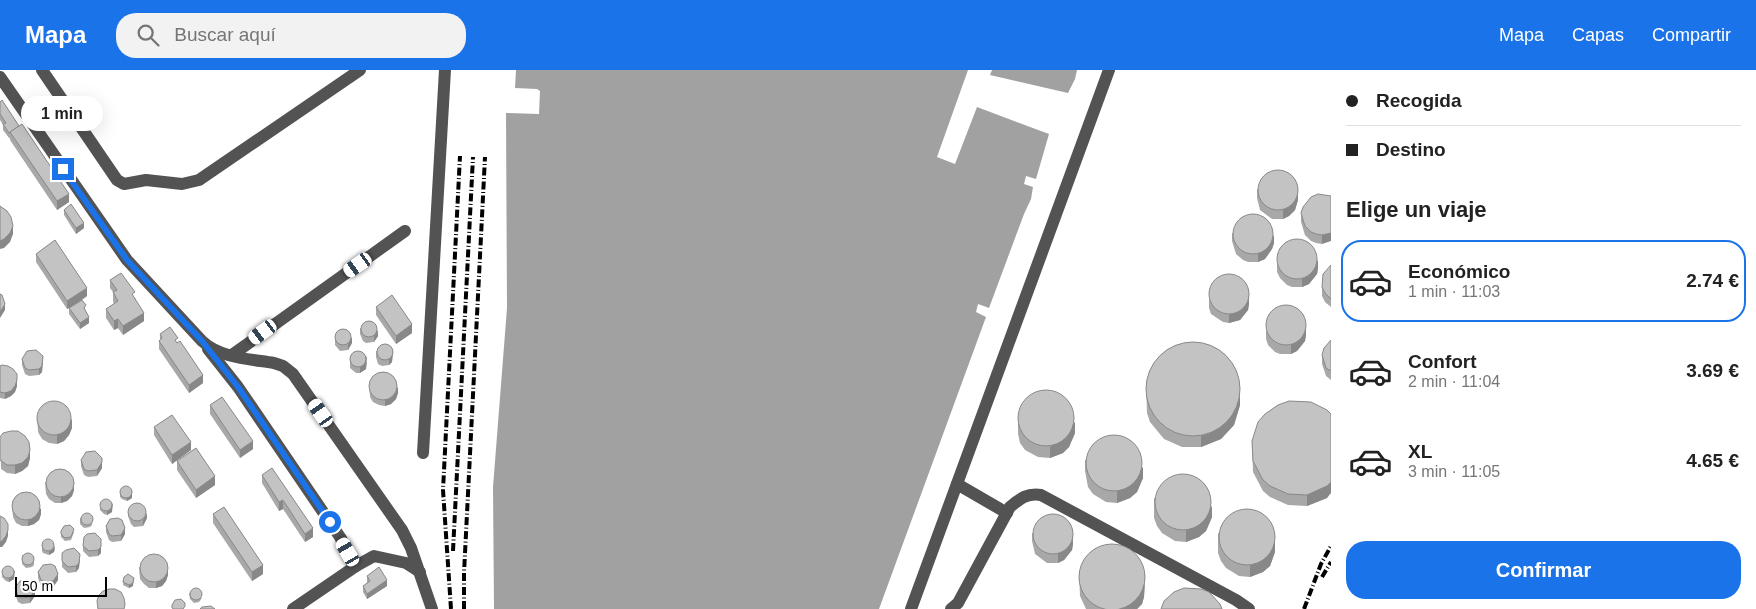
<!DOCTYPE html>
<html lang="es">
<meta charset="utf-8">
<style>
:root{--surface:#fff;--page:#f2f2f2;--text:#222;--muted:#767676;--line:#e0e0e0;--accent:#1a73e8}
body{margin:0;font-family:Helvetica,sans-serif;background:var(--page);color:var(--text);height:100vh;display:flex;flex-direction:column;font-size:19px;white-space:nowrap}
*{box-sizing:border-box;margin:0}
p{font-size:16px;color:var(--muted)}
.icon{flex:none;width:28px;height:28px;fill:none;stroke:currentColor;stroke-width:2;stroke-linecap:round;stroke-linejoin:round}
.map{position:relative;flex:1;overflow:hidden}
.panel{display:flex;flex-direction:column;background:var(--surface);width:425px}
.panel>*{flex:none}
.hud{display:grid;align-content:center;height:110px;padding:0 15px;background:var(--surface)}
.scale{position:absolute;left:15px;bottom:12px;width:92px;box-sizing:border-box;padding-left:5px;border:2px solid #000;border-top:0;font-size:14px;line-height:18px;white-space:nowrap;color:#000;-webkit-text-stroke:4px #fff;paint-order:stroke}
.end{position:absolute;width:22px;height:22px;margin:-11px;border:6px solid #1a73e8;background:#fff;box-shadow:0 0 0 2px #fff}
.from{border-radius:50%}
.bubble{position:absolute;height:35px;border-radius:18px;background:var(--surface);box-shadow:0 5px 20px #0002;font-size:16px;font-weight:600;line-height:35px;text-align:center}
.car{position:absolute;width:15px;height:30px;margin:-15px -8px;border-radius:6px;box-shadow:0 0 4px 1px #0007;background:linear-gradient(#fff 24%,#345 0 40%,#fff 0 76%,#345 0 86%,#fff 0)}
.hud b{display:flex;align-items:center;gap:18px;height:48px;font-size:19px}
.hud b+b{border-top:1px solid var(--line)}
.hud i{width:12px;height:12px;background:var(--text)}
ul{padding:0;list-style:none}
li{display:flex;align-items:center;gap:15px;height:82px;margin:0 10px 8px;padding:0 5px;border:2px solid transparent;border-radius:20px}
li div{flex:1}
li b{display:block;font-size:19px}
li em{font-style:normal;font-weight:600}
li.active{border-color:var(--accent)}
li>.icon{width:45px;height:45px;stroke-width:1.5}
h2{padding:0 15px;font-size:22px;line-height:60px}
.primary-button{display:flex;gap:10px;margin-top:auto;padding:10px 15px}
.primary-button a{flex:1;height:58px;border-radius:20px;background:var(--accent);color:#fff;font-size:20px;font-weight:600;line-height:58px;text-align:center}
header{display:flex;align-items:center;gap:30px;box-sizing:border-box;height:70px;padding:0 25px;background:var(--accent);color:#fff}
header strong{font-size:24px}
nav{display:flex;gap:28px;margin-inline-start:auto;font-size:18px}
.search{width:350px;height:45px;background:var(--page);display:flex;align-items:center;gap:12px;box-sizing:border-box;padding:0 18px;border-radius:20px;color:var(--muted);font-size:19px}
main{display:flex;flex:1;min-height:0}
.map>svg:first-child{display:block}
.water{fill:#a1a1a1}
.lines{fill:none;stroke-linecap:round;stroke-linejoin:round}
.minor{stroke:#535353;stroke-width:12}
.rail{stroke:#000;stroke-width:4;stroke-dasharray:8 2.5 1 2.5;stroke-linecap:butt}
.wall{fill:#a8a8a8}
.shaded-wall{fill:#888}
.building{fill:#c3c3c3;stroke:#888}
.route{stroke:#1a73e8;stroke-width:6}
</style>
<header>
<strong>Mapa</strong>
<div class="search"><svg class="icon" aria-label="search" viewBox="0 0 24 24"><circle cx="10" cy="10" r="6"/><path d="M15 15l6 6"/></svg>Buscar aquí</div>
<nav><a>Mapa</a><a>Capas</a><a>Compartir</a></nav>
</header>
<main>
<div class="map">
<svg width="1331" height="539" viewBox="0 0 1331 539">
<rect width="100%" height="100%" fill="#fff"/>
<g class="water">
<path d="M516,0H968L937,87L955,94L977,37L1049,64L1036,109L1026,106L1024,114L1033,117L1031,129L1024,144L989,238L978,234L976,242L986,247L879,539H494L493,417L507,238L506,43L539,44L540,21L537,19L515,18Z"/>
<path d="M992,0H1077L1075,9L1068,23L990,5Z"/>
</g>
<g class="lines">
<g class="minor">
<path d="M42,0L117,110L124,114L146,110L182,114L199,110L360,0"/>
<path d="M0,7L127,190L202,271C220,288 250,289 274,293L283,296L293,304L402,460L411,478L432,539"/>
<path d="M208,279L238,317L340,467L356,496L293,539"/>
<path d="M232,285L405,161"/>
<path d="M423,383L445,0"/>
<path d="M957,414L1007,443"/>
<path d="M356,496L374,486L406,493L420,502"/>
<path d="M911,539L1109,0"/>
<path d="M951,539L958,533L1010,437C1021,428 1027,423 1041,425L1236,530L1249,539"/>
</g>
<g class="rail">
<path d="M453,481L473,87"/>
<path d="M1322,507L1331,492"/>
<path d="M451,539L443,420L460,86"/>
<path d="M464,539V503L485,87"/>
<path d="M1304,539L1321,494L1331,476"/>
</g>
</g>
<g class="wall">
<path d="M0,32L69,132L57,140L10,70V68H9L3,60V55L0,50Z"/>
<path d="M1257,119L1298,130L1295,140L1289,146L1283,149H1272L1260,140L1257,128Z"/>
<path d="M1331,126L1322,174L1316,173L1311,171L1305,165L1301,152V143Z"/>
<path d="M64,140L84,158L76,164L64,145Z"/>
<path d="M1232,163L1274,173L1272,179L1265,189L1258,192H1248L1243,190L1236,184L1232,171Z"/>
<path d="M36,184L87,226L82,230L89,253L80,259L69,244V238L67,239L36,192Z"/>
<path d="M1277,194L1318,198L1317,204L1309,214L1302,217H1292L1287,215L1280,208L1277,202Z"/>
<path d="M1331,195V237L1325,232L1322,226V217Z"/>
<path d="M110,210L135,228L144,251L123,265L118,258L114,260L106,248V239L114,234L113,231V222L110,218Z"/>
<path d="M1209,230L1249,234L1248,240L1240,250L1229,253L1223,252L1211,244L1209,238Z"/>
<path d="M376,237L412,263L396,274L376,245Z"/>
<path d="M360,258L378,266L374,272L366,273L363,271L360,264Z"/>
<path d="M1266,261L1306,265L1305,271L1297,281L1291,284H1280L1275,282L1268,275L1266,269Z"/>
<path d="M160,264L178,273L203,313L189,323L159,279V271L160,270Z"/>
<path d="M335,270L352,273L348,280L340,281L335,275Z"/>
<path d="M1331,270V310L1326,306L1322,294V285Z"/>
<path d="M376,281L393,284L392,292L389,295L382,296L378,294L376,287Z"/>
<path d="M350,288L367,292L366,299L360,303H356L350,298Z"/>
<path d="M22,289L43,292L42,302L39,305L29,306L25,304L22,295Z"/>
<path d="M0,296L17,316L15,322L11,326L5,329L0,328Z"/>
<path d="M1146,312L1240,335L1234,355L1221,369L1201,377H1182L1164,369L1150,352L1147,343Z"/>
<path d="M369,314L398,323L396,329L391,334L385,336L379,335L373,332L370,327Z"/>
<path d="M210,335L253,379L240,388L210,344Z"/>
<path d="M1018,345L1075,363L1069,377L1063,383L1050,388L1038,387L1025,380L1020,373L1018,364Z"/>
<path d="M37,346L72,358L69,365L64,371L57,374L49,373L42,369L38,362Z"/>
<path d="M154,357L191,380L172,394L154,365Z"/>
<path d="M0,367L30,388L28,396L22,401L15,404L7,403L1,399Z"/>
<path d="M1252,371L1327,428L1307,436L1288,435L1270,427L1263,421L1253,402Z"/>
<path d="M81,390L102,398L97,406L88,407L84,405L81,396Z"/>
<path d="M1085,390L1143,408L1137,422L1130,428L1117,433L1106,432L1093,424L1088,417L1085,401Z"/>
<path d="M177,391L215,415L196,428L177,400Z"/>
<path d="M262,405L313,467L305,472L283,439L279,441L262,413Z"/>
<path d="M45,412L74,420L72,426L67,431L61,433H55L49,429L46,424Z"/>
<path d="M120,421L132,428L127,431L122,429L120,427Z"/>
<path d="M1154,428L1212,447L1206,461L1199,467L1186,472L1175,471L1162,463L1157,456L1154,448Z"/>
<path d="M100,432L112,442L107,445L104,444L100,440Z"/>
<path d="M12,435L41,444L39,450L34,454L28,456H22L16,453L13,447Z"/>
<path d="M128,441L147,448L143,456L134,457L131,454L128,446Z"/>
<path d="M213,444L263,504L252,511L213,453Z"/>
<path d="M93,446L92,455L90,457L84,458L80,454V448Z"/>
<path d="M106,456L125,464L121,471L112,472L109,470L106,462Z"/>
<path d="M61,461L74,462L71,470L65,471L61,467Z"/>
<path d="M1032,463L1073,474L1072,480L1064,490L1058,493H1047L1035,484L1032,471Z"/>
<path d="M1218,463L1275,482L1270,496L1263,502L1250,507L1239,506L1226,498L1221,491L1218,483Z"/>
<path d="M42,472L55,479L54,482L49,485L43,483L42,481Z"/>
<path d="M101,475V483L98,486L89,487L83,481V476Z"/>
<path d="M22,485L34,486V495L32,497L26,498L22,494Z"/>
<path d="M80,490L79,498L76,502L68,503L62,497V491Z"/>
<path d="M139,497L168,505L166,511L162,516L156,518H149L144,514L140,509Z"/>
<path d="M3,499L14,509L9,512L6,511L2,507Z"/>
<path d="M38,502L58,510L53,517L45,518L41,516L38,508Z"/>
<path d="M1079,502L1145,515L1144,527L1142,534L1137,539H1086L1080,526Z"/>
<path d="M367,506L387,516L367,529L363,522V516L367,513Z"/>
<path d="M124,507L134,508L133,516L129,518L123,515Z"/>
<path d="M15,518L35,526L30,533L22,534L18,532L15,524Z"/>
<path d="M189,523L202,528L199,532L194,533L190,529Z"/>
</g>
<g class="shaded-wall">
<path d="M1298,122V130L1295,140L1289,146L1283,149V140Z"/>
<path d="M69,124V132L57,140V131Z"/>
<path d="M84,153V158L76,164V158Z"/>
<path d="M13,156V164L10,172L4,178L0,179V171Z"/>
<path d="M1331,163V171L1322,174V165Z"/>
<path d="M1274,165V173L1272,179L1265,189L1258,192V184Z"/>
<path d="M1318,190V198L1317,204L1309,214L1302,217V208Z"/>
<path d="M87,218V226L67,239V231Z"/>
<path d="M1249,225V234L1248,240L1240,250L1229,253V245Z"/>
<path d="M5,234V240L0,248V242Z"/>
<path d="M144,243V251L123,265V256Z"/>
<path d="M89,247V253L80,259V253Z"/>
<path d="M118,249V258L114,260V251Z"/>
<path d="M412,254V263L396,274V266Z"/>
<path d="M1306,256V265L1305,271L1297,281L1291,284V275Z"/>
<path d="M378,260V266L374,272V266Z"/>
<path d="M352,267V273L348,280V274Z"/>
<path d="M393,279L392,292L389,295V289Z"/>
<path d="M43,286L42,302L39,305V299Z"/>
<path d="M367,286L366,299L360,303V298Z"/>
<path d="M203,305V313L189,323V315Z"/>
<path d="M17,310V316L15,322L11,326L5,329V323Z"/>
<path d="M398,317V323L396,329L391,334L385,336V330Z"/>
<path d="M1240,324V335L1234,355L1221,369L1201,377V366Z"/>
<path d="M72,349V358L69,365L64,371L57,374V365Z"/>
<path d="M1075,352V363L1069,377L1063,383L1050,388V377Z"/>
<path d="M253,371V379L240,388V380Z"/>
<path d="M191,372V380L172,394V385Z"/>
<path d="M30,380V388L28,396L22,401L15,404V395Z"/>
<path d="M102,392V398L97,406V400Z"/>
<path d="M1143,397V408L1137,422L1130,428L1117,433V422Z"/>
<path d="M215,406V415L196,428V420Z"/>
<path d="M1331,412V423L1327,428L1307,436V425Z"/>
<path d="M74,414V420L72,426L67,431L61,433V427Z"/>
<path d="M132,419V428L127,431V428Z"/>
<path d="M283,430V439L279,441V432Z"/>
<path d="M113,433L112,442L107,445V442Z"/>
<path d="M1212,436V447L1206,461L1199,467L1186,472V461Z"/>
<path d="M41,438V444L39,450L34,454L28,456V451Z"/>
<path d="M147,443V448L143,456V450Z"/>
<path d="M125,458V464L121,471V465Z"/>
<path d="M313,458V467L305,472V464Z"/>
<path d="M8,460V466L6,472L2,477H0V472Z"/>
<path d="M1073,465V474L1072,480L1064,490L1058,493V484Z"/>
<path d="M101,469V483L98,486V480Z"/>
<path d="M1275,471V482L1270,496L1263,502L1250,507V496Z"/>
<path d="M55,476L54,482L49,485V482Z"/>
<path d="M80,484L79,498L76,502V496Z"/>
<path d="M263,495V504L252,511V502Z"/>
<path d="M168,499V505L166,511L162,516L156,518V513Z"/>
<path d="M15,500L14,509L9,512V509Z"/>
<path d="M58,504V510L53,517V511Z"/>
<path d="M1145,504L1144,527L1142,534L1137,539H1118Z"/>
<path d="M387,510V516L367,529V524Z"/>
<path d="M133,513V516L129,518V515Z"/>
<path d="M35,520V526L30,533V527Z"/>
</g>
<g class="building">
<path d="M2,30L19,56L9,63L3,54L6,53L0,44V32Z"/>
<path d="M22,54L69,124L57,131L10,62Z"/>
<circle cx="1278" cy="120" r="20"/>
<path d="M1318,124L1331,126V163L1322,165L1316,164L1311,162L1305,156L1301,143L1303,137L1311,127Z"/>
<path d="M71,134L84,153L76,158L64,140Z"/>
<path d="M0,136L7,141L11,147L13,156L10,163L4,169L0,171Z"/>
<circle cx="1253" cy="164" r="20"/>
<circle cx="1297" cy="189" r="20"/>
<path d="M55,170L87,218L67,231L36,184Z"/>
<path d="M1331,195V229L1325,223L1322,217L1323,204Z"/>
<path d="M121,203L135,222L132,224L144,243L123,256L118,249L114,251L106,239L118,231L113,222L117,220L110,210Z"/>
<circle cx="1229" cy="224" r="20"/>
<path d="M0,224L2,225L5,234L0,242Z"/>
<path d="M392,225L412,254L396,266L376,237Z"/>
<path d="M82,230L86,235L84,238L89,247L80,253L69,238Z"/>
<circle cx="1286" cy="255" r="20"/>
<circle cx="369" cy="259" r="8"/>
<path d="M170,257L178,268L175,270L177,273L180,271L203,305L189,315L159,271L162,268L160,264Z"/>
<circle cx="343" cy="267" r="8"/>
<path d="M1331,270V301L1326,298L1322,285L1324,278Z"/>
<circle cx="1193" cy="319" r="47"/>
<circle cx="385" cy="282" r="8"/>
<path d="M36,280L43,286L42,296L39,299L29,300L25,298L22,289L27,281Z"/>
<circle cx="358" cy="289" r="8"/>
<path d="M2,295L8,296L13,299L17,304V310L15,316L11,321L5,323L0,322V296Z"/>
<circle cx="383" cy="316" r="14"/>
<circle cx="1046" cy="348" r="28"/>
<path d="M222,327L253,371L240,380L210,335Z"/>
<circle cx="54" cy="348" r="17"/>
<path d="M1289,331L1311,332L1327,340L1331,344V412L1327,416L1307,425L1288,424L1270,416L1263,410L1253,391L1252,371L1258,352L1265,344L1278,335Z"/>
<path d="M172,345L191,372L172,385L154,357Z"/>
<path d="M11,361H18L25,366L29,372L30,380L28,387L22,393L15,395H7L0,390V367L3,363Z"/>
<circle cx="1114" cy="393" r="28"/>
<path d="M196,378L215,406L196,420L177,391Z"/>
<path d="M95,381L102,388V392L97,400L88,401L84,399L81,390L86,382Z"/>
<path d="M272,398L313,458L305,464L283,430L279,432L262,405Z"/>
<circle cx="60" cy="413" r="14"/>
<circle cx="1183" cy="432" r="28"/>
<circle cx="126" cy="422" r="6"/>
<circle cx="26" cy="436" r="14"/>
<circle cx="106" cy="435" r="6"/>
<circle cx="137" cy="442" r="9"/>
<path d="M224,437L263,495L252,502L213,444Z"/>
<circle cx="1247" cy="467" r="28"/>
<circle cx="87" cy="449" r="6"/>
<circle cx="1053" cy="464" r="20"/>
<path d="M0,446L4,448L8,454V460L6,466L2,471L0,472Z"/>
<path d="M118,448L122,450L125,458L121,465L112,466L109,464L106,456L110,449Z"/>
<path d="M70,455L74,459L71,467L65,468L61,464V461L64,456Z"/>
<path d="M95,463L101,469V477L98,480L89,481L83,476L84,467L87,464Z"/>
<circle cx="48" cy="475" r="6"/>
<circle cx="1112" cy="507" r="33"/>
<path d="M74,478L80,484L79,493L76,496L68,497L62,491V483L66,480Z"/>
<circle cx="28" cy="489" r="6"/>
<circle cx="154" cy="498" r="14"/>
<path d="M51,494L55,496L58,504L53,511L45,512L41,510L38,502L43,495Z"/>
<circle cx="8" cy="502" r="6"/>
<path d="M379,497L387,510L367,524L363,516L370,511L367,506Z"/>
<path d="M128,504L134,508L133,513L129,515L123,512L124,507Z"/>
<path d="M28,510L34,515L35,520L30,527L22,528L18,526L15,518L20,511Z"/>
<circle cx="196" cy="524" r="6"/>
<path d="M1184,518L1201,519L1209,522L1220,534L1222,539H1161L1164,531L1174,522Z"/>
<path d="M109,519H115L121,522L124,528L125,534L124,539H98L97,531L99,525L103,521Z"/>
<path d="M181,529L185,533V536L183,539H174L172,538V535L175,530Z"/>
<path d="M211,536L215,539H200L202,537Z"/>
</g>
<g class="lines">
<path class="route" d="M63,99L127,190L202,271L238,317L330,452"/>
</g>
</svg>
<div class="scale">50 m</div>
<i class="end from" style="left:330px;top:452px"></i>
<i class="end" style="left:63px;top:99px"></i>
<div class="bubble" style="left:21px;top:26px;width:82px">1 min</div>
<i class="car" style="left:358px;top:195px;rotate:235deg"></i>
<i class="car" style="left:263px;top:262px;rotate:234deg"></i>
<i class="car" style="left:321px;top:343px;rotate:325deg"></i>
<i class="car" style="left:348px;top:482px;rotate:330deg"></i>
</div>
<section class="panel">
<div class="hud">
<b><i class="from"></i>Recogida</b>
<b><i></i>Destino</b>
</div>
<h2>Elige un viaje</h2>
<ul>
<li class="active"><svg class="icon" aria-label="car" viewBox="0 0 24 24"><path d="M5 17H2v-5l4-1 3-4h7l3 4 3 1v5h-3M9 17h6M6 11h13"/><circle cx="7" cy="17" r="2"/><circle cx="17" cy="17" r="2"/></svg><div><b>Económico</b><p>1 min · 11:03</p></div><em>2.74 €</em></li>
<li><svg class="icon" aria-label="car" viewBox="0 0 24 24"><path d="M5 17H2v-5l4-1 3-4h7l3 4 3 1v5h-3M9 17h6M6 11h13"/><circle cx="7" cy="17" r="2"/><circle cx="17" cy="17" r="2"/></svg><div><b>Confort</b><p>2 min · 11:04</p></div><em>3.69 €</em></li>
<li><svg class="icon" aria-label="car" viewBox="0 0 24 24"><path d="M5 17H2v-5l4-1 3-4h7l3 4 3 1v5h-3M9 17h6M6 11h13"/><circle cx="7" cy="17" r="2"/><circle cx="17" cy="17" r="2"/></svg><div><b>XL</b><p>3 min · 11:05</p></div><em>4.65 €</em></li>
</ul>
<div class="primary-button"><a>Confirmar</a></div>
</section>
</main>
